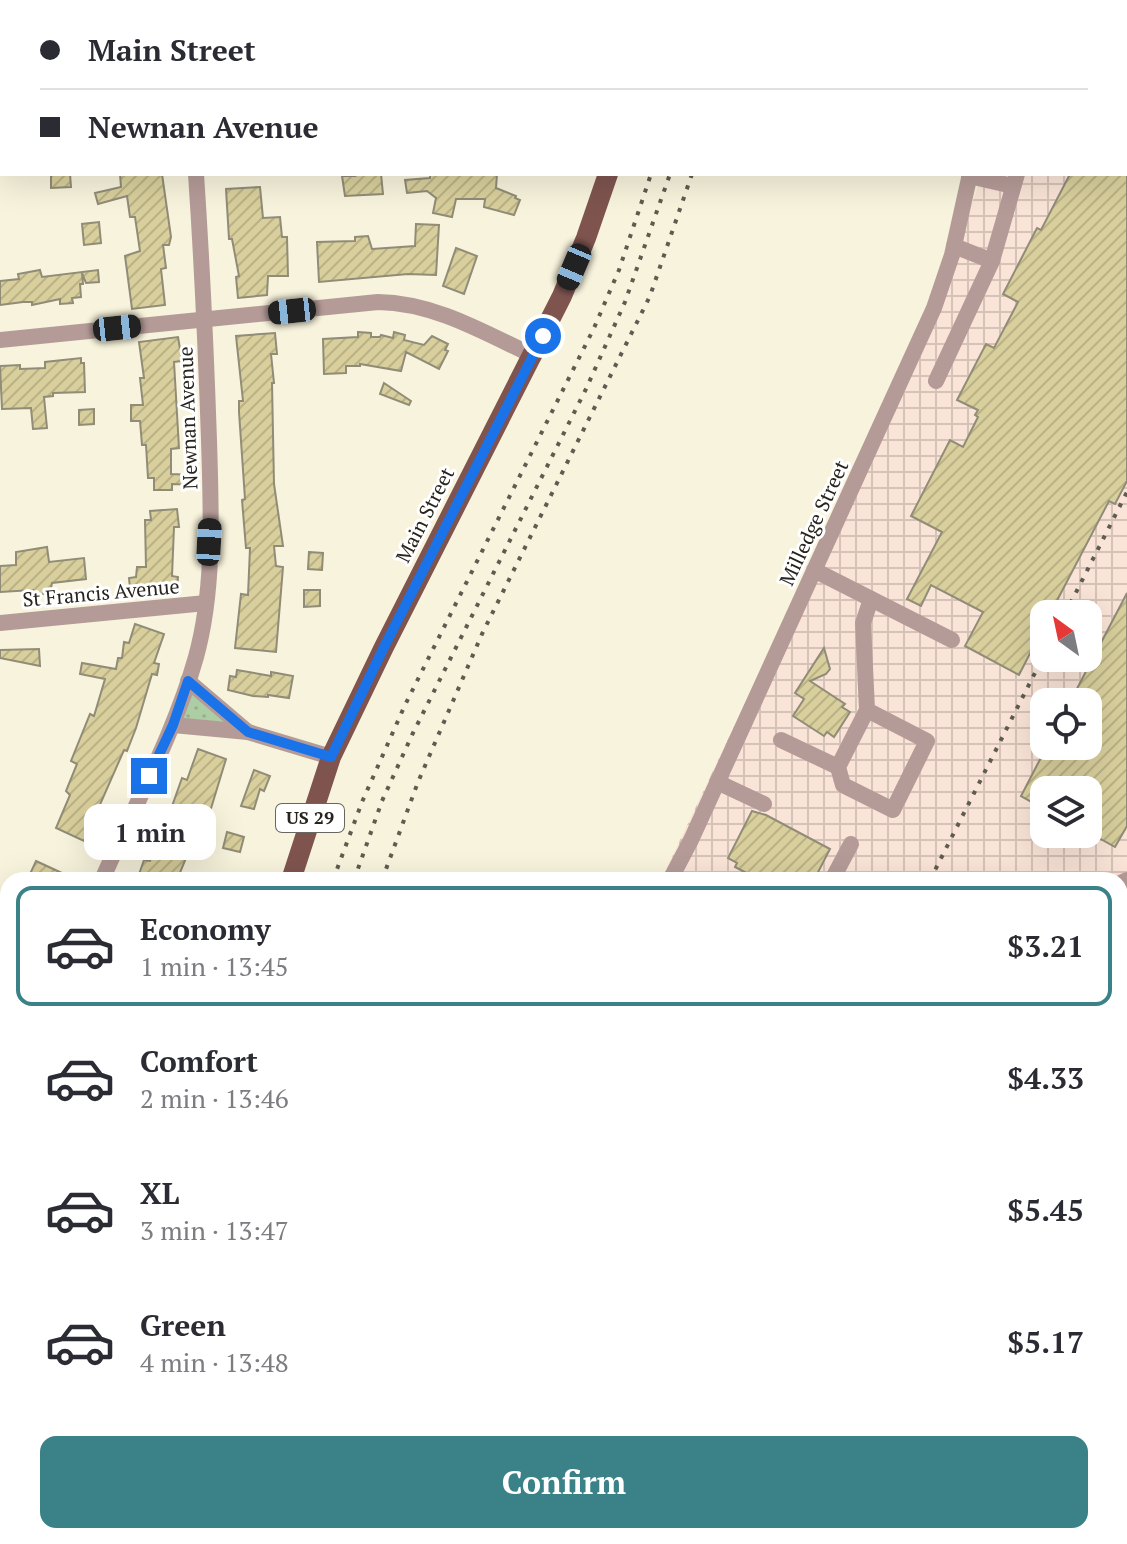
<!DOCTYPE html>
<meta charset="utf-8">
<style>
:root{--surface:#fff;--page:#f2f2f3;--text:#2b2b33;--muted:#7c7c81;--line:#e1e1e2;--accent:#3a8288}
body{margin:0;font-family:"PT Serif",serif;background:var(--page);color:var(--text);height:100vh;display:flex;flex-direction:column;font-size:30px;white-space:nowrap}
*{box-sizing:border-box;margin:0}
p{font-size:26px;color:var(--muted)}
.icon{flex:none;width:44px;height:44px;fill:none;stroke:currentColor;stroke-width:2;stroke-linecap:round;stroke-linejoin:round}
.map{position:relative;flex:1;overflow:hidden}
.details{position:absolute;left:0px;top:872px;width:1128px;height:672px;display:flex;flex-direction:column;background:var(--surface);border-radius:24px 24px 0 0;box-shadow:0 8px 32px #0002}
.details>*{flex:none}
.hud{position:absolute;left:0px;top:0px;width:1128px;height:176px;box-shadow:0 8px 32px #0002;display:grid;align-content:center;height:176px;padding:0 40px;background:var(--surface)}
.needle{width:52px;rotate:327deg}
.tools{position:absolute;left:1030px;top:600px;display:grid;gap:16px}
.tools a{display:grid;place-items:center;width:72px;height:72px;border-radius:16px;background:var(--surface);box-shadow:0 8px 32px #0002;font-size:40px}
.end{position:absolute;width:36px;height:36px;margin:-18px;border:10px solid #1a73e8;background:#fff;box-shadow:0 0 0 4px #fff}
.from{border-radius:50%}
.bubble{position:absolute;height:56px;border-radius:16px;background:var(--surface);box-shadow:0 8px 32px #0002;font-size:26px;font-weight:700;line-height:56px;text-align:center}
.car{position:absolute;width:24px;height:48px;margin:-24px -12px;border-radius:10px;box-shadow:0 0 6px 2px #0007;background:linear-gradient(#222 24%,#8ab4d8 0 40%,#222 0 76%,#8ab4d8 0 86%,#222 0)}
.hud b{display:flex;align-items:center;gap:28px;height:76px;font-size:30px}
.hud b+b{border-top:2px solid var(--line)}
.hud i{width:20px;height:20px;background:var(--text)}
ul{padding:14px 0 0;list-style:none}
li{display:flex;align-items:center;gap:24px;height:120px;margin:0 16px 12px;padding:0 24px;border:4px solid transparent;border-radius:16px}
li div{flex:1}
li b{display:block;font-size:30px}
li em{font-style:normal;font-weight:700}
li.current{border-color:var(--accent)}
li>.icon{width:72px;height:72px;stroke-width:1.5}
.cta{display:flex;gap:16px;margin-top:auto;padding:16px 40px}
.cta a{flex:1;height:92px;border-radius:16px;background:var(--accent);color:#fff;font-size:32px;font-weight:700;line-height:92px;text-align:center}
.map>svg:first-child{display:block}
.industrial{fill:url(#industrial-grid);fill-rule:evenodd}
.park{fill:url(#park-dots)}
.building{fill:url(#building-hatch);stroke:#908c77;stroke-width:2}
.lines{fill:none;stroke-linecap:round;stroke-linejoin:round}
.minor{stroke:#b59b98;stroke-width:16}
.major{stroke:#7f544f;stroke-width:20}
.rail{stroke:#5e5b4f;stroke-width:4;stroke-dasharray:4 8;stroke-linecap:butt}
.route{stroke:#1a73e8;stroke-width:10}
.labels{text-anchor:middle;stroke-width:6;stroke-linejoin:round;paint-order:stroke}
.shield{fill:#fff;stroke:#676660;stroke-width:2}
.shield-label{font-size:18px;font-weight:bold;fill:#26241c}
.street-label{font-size:20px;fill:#26241c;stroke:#fff}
</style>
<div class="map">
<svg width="1127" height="1544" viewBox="0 0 1127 1544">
<defs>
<pattern id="industrial-grid" width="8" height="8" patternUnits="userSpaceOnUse" patternTransform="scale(2)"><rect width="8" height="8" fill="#fae4d7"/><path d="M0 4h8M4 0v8" fill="none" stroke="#d6c3b8"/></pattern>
<pattern id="park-dots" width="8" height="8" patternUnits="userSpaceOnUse" patternTransform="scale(2)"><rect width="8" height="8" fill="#adcea5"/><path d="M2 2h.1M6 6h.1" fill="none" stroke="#95b18d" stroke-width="1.8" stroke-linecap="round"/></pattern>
<pattern id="building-hatch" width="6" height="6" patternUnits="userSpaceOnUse" patternTransform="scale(2)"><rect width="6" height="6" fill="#d9cf9c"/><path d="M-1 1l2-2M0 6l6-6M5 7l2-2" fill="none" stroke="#bab286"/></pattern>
</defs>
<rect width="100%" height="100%" fill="#f8f3dc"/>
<path class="industrial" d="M1006,0H1127V1398L1120,1401V880H661L924,327L983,174H1126V2H1005ZM1044,614H1088V658H1044ZM1044,702H1088V746H1044ZM1044,790H1088V834H1044Z"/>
<path class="park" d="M186,685L242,727L174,719Z"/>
<g class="building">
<path d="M51,174H70L71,187L51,188Z"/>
<path d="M120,174H162L171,237L169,245H163L166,268L161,269L165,305L132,309L125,256L140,251L135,217H130L127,196L98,204L95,193L121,187Z"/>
<path d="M354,174H381L383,194L345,196L342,176H355Z"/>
<path d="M430,174H497L496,188L516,196L515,198L520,200L514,215L484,207L485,199H456L452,217L433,213L436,198L427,191L407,193L405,180L430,178Z"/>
<path d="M1070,174H1127V481L1115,504L1109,501L1050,614H1044V626L1019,675L965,646L983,612L931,585L921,606L907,599L942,532L911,516L950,440L963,447L978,417L975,415L978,410L957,400L986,344L994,348L1018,302L1003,294L1037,228L1041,230Z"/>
<path d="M260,187L263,218L280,217L282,237H287L288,276H268L267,295L238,298L236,277L239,276L232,239H229L226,189Z"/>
<path d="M99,222L101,243L84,245L82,224Z"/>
<path d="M416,224L439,225L436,275L408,274L319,282L317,242L355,241V237L368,236L372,249L415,246Z"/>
<path d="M456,248L477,256L464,294L443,286Z"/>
<path d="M40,270L42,277L98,270L99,282L86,283L82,273L83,284H80L81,297L72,298L73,303L60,304V299L32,305V302H23L0,305V281L19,279L18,274Z"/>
<path d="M358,332L371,333V337H380L381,335L393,338L394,332L405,335L404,340L424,345L432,336L448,344L445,350L448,351L439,369L406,352L401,371L360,364V366H346V373L324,374L323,339L358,337Z"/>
<path d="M275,333L277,354H271L274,383H272L274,484L283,546H274L276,566L283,567L276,652L235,648L241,594L248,595L250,548H246L242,500L245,499L239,412V401H243L236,336Z"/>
<path d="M178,337L182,361L174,362L179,448L171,449V474L194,475V485L172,484V490H154V478H148L146,445H142L140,421H131V405H143L140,378H144L139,342Z"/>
<path d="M81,358V363H84L85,392L53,393V396L44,397L47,428L33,429L31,408L2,409L0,366L20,365V369L45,368V362Z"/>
<path d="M384,383L411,401L409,405L380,394Z"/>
<path d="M94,409V424L79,425V410Z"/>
<path d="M177,509L179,527H174L172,576L178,577L177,590L130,588L129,578L136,577L137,567H146L145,520H151L150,511Z"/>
<path d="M47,547L49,562L84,558L86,579L52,583L50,593L34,595L33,590L0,592V566L16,565V552Z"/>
<path d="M309,552L323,553L322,570L308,569Z"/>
<path d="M304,590H320V606L304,607Z"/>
<path d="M1127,593V826L1115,847L1088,832V790H1044V809L1021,796L1047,746H1088V702H1070Z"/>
<path d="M135,624L164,634L154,663L159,664L157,675L152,674L136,728L127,751L124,750L84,841L56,828L70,795L66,791L77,764L71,761L90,714L94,716L105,679L80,674L82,663L116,669L118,658H122L124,642L129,643Z"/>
<path d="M824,648L830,669L826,674L810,681L845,704L842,707L850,712L834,737L827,732L824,736L793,716L804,699L795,693Z"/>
<path d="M39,649L40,666L0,658V650Z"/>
<path d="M237,670L271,676V672L293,676L289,698L268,695V697L253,696L228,690L230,676L236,677Z"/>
<path d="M198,749L226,759L202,838L195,836L177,880H147L138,877L144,860L150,861L156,845L159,846L169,808L171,809L182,778L187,780Z"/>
<path d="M254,770L270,776L264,791L260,789L254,809L241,806Z"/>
<path d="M752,811L766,815L830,849L814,880H760L735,867L737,863L728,858Z"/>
<path d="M227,832L244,837L240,852L223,848Z"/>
<path d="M36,861L77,880H34L35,877L30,874Z"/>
</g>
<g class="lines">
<g class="minor">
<path d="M181,0V2"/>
<path d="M1001,2V0"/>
<path d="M1126,57L1127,58"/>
<path d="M0,121H2"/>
<path d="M969,176L1013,186"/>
<path d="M992,261L1017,174"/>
<path d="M0,340L378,302C435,303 483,332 534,356"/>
<path d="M936,381L992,261L954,246"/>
<path d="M814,570L952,640"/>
<path d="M0,623L206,603"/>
<path d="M188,681L248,732"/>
<path d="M867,710L927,741L893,810L843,785L838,767L867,710L863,623L871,599"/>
<path d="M173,725L248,732L331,757"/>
<path d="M781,740L838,767"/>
<path d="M717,782L764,804"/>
<path d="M102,880C134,806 174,735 196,657C215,588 211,511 209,440C206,351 202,263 196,174"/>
<path d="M670,880L691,840L934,308L952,255L970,174"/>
<path d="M832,880L851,844"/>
<path d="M1120,883L1127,880"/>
<path d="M1120,1000L1127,1003"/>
<path d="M1120,1230L1127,1217"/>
<path d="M0,1259L8,1247"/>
<path d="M1120,1454L1127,1449"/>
<path d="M577,1536V1544"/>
<path d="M1018,1536L1023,1544"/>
<path d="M355,1544L356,1536"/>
<path d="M536,1544L547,1536"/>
<path d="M851,1544L881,1536"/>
</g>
<g class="major">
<path d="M648,2L649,0"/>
<path d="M291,880L331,757L384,647L562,296L586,238L608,174"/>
<path d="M2,1495L8,1535"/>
<path d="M218,1536V1544"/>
</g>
<g class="rail">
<path d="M689,2L690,0"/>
<path d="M706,2V0"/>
<path d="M731,2V0"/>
<path d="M1065,614L1127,492"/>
<path d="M333,880L362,802L405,705L594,328L619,270L651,174"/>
<path d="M354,880L382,801L412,735L586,389L625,302L670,174"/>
<path d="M382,880L418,782L482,634L650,296L692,174"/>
<path d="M930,880L1044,655"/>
<path d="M1120,911L1127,907"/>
<path d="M266,1536V1544"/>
<path d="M301,1536V1544"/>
<path d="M279,1544V1536"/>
</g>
</g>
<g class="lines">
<path class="route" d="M149,776L173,725L188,681L248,732L331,757L384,647L543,336"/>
</g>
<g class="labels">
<rect class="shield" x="276" y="804" width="68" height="28" rx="6"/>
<g class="shield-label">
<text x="310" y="824">US 29</text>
</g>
<g class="street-label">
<text transform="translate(188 418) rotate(-92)" y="7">Newnan Avenue</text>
<text transform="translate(425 515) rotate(-63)" y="7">Main Street</text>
<text transform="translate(814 523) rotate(-65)" y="7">Milledge Street</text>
<text transform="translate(101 593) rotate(-5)" y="7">St Francis Avenue</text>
</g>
</g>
</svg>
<div class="tools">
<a><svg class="needle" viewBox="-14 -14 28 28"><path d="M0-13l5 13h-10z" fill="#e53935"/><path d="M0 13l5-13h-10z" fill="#7c7c81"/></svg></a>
<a><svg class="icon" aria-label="locate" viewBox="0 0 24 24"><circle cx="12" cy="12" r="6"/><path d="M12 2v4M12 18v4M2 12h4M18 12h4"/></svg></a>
<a><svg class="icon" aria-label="layers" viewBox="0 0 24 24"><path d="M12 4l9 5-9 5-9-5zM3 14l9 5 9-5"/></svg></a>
</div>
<i class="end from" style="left:543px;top:336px"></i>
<i class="end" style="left:149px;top:776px"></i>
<div class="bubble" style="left:84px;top:804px;width:132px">1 min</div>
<i class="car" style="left:574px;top:267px;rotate:203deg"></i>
<i class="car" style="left:292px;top:311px;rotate:264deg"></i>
<i class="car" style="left:117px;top:328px;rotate:84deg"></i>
<i class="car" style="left:209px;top:542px;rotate:3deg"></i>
<div class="hud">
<b><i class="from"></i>Main Street</b>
<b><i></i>Newnan Avenue</b>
</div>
<section class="details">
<ul>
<li class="current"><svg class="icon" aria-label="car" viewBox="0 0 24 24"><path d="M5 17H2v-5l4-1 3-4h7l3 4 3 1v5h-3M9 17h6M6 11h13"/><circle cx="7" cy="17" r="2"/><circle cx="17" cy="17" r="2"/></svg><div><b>Economy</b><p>1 min · 13:45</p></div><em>$3.21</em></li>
<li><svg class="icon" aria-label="car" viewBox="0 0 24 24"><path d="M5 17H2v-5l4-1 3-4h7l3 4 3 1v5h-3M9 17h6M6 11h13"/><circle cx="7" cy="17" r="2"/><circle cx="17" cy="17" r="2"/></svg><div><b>Comfort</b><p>2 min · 13:46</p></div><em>$4.33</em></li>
<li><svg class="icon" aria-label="car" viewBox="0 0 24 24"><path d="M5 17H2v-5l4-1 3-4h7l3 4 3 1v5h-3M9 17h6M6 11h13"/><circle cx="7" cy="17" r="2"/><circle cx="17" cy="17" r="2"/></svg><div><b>XL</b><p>3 min · 13:47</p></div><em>$5.45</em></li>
<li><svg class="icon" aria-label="car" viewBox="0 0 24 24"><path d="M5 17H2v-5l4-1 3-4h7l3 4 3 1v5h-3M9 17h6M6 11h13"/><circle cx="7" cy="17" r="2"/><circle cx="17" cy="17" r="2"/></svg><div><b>Green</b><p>4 min · 13:48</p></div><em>$5.17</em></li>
</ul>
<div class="cta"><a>Confirm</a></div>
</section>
</div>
